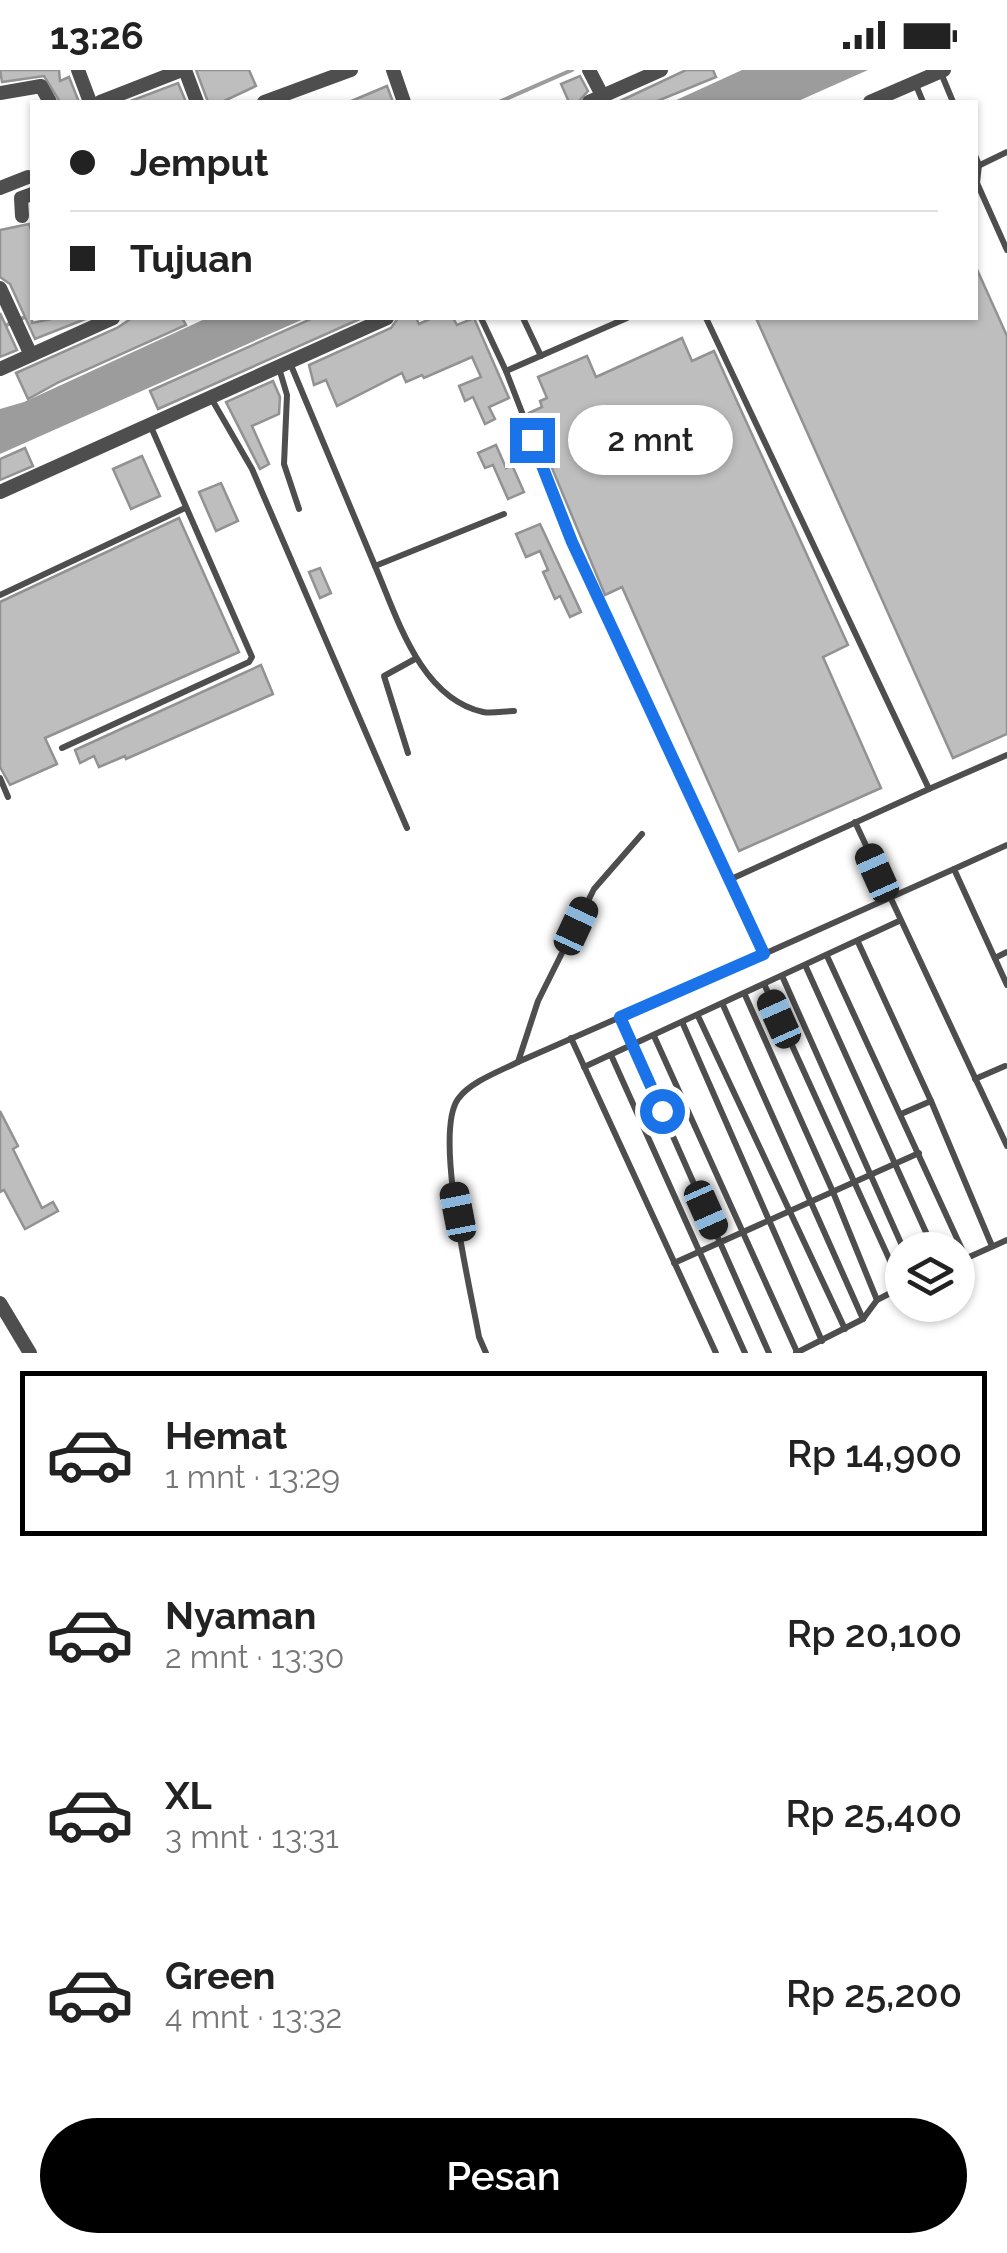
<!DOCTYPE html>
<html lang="id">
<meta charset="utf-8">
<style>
:root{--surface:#fff;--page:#f6f6f6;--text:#222;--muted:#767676;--line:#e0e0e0;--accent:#000}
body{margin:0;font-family:Raleway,sans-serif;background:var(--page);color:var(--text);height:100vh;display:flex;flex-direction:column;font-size:38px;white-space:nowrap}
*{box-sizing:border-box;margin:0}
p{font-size:32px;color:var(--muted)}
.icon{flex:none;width:55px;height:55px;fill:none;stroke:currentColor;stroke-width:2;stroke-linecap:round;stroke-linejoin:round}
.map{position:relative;height:1283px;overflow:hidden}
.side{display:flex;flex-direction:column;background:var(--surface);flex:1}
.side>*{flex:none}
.guide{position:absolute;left:30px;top:30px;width:948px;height:220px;border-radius:0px;box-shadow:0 2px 8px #0004;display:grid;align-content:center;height:220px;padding:0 40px;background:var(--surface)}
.buttons{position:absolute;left:885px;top:1162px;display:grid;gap:20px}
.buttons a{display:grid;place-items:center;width:90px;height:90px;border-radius:50%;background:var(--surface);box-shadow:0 2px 8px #0004;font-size:50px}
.end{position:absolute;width:45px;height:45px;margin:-22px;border:12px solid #1a73e8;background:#fff;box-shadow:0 0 0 5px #fff}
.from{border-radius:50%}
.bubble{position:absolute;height:70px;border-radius:35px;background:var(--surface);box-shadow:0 2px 8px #0004;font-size:32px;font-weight:600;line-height:70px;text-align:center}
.car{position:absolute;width:30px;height:60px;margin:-30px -15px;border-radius:12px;box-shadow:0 0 8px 2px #0007;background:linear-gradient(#222 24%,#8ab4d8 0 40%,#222 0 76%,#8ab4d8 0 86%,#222 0)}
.guide b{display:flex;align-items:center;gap:35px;height:95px;font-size:38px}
.guide b+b{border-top:2px solid var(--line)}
.guide i{width:25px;height:25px;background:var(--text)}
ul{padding:18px 0 0;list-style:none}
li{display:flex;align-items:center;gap:30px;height:165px;margin:0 20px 15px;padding:0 20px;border:5px solid transparent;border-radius:0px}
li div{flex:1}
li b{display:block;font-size:38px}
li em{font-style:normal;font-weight:600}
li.selected{border-color:var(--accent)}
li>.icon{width:90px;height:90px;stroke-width:1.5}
.button{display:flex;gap:20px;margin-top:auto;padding:20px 40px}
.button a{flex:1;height:115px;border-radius:60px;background:var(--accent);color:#fff;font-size:40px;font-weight:600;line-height:115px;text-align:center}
.status{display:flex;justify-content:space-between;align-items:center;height:70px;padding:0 50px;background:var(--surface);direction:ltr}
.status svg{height:28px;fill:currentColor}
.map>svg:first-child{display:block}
.water{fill:#9c9c9c}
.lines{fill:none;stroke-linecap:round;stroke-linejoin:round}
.stream{stroke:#9c9c9c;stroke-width:4}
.building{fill:#bebebe;stroke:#929292;stroke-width:2.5}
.lane{stroke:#4e4e4e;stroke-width:6}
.street{stroke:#4e4e4e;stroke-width:14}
.route{stroke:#1a73e8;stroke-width:12}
</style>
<div class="status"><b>13:26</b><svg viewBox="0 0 49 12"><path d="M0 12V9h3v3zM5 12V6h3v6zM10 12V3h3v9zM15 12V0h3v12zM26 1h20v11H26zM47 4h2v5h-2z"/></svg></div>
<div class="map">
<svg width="1007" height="1283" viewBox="0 0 1007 1283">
<rect width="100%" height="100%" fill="#fff"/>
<g class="water">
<path d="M742,0H868L796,32H672Z"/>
<path d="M207,248H306L0,384V339L24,332Z"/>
</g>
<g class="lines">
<g class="stream">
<path d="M499,32L572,0"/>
<path d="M0,258L32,244"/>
</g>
</g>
<g class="building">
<path d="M0,0H59L60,11L69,7L79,32H60L44,6L2,12Z"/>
<path d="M196,0H249L256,16L222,32H208Z"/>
<path d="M686,0H713L716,7L655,32H618Z"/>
<path d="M580,6L588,21L578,32H569L561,14Z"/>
<path d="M178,13L186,32H128Z"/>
<path d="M387,16L393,32H349Z"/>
<path d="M29,154L32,162V253L56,248H88L35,269L10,214L0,207V160Z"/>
<path d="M975,195L1007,266V664L953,688L756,248H975Z"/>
<path d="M0,243L17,280L0,287Z"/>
<path d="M132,248H182L186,255L59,312L28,329L16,303L117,258Z"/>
<path d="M313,248H362L158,339L150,321Z"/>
<path d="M398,248H416L419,254L432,248H453L457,255L474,248L509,328L489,337L495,349L485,354L473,327L465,331L459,316L481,307L472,287L424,308L422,305L406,312L402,303L337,336L326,310L314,315L309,295L391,258Z"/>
<path d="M682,268L692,291L714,281L848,575L823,587L881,718L739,781L622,517L605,525L529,343L542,337L540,331L547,328L538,307L587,286L596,307Z"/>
<path d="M273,311L280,327L279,344L252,356L269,394L260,399L226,332Z"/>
<path d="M496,375L506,398L512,395L524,422L508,429L493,395L485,398L478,383Z"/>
<path d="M25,378L33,396L0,410V389Z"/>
<path d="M142,386L160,426L131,439L113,399Z"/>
<path d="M221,413L238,451L216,461L199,422Z"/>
<path d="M179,448L239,582L45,668L57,694L10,715L0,697V532Z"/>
<path d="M540,454L581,542L570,547L560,526L555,529L543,502L548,500L540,481L526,487L516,464Z"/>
<path d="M320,498L331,523L320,528L309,502Z"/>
<path d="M261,595L273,624L126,689L125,686L99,697L94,686L80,693L75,680Z"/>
<path d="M0,1041L18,1076L13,1079L42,1138L53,1132L58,1141L25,1159L4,1120L0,1122Z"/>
</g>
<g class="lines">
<g class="lane">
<path d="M941,3L953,32"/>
<path d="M916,15L923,32"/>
<path d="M975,85L979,95L977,113L1007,180"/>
<path d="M976,97L1007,82"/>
<path d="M481,248L506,301L572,472L764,884L954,799"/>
<path d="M523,248L541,286"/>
<path d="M706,248L929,719L1007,685"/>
<path d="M290,293L375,496L504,444"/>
<path d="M279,298L287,325L284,394L299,439"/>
<path d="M506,301L627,248"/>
<path d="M211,328L252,399L407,758"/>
<path d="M375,496C397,547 420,628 483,642C492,644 504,641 514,641"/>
<path d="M0,525L185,438"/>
<path d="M62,678L249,592L252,587L151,357"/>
<path d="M408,683L384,606L415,589"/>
<path d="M0,708L8,727"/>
<path d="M855,752L1007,1076"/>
<path d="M642,764L594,819L538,931L518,992L764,884"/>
<path d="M1007,775L954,799L1007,915"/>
<path d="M729,810L929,719"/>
<path d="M858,872L931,1031L992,1176"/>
<path d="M827,886L966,1188"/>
<path d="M995,888L1007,882"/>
<path d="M806,897L934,1180"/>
<path d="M783,908L904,1180"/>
<path d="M765,916L902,1217"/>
<path d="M745,925L833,1122L877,1230"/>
<path d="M723,935L863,1249"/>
<path d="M698,946L845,1259"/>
<path d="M620,947L769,1283"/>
<path d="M683,954L822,1271"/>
<path d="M654,966L797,1282"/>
<path d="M571,968L716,1283"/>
<path d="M611,985L745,1283"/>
<path d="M584,997L899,851"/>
<path d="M975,1009L1005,996"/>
<path d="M901,1044L931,1031"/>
<path d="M958,1192L1007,1170"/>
<path d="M674,1193L919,1083"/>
<path d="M486,1283L479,1267C471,1221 433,1064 458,1029C470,1012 500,1001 518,992"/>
<path d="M796,1283L863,1249L877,1230L902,1217"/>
</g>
<g class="street">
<path d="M78,0L90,32"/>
<path d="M185,0L197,32"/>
<path d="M393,0L404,32"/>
<path d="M589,0L603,27"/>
<path d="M0,23L41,16L50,32"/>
<path d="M100,32L182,0"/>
<path d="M264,32L351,0"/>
<path d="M589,32L661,0"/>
<path d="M870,32L944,0"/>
<path d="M0,118L28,107"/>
<path d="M22,146L21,128L32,124"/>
<path d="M0,218L31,285"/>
<path d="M0,299L113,248"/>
<path d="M0,422L387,248"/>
<path d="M0,1233L30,1283"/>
</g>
</g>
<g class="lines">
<path class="route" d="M532,370L572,472L764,884L620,947L662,1041"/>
</g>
</svg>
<div class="buttons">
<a><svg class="icon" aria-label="layers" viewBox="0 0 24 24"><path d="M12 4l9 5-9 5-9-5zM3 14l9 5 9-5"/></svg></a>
</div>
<i class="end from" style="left:662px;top:1041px"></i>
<i class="end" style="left:532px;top:370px"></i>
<div class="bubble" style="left:568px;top:335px;width:165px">2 mnt</div>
<i class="car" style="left:877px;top:803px;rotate:336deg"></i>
<i class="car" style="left:576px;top:856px;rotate:25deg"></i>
<i class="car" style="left:779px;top:949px;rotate:336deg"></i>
<i class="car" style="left:706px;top:1140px;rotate:156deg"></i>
<i class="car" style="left:458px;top:1142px;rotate:349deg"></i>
<div class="guide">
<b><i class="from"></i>Jemput</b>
<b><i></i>Tujuan</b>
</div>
</div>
<section class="side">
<ul>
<li class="selected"><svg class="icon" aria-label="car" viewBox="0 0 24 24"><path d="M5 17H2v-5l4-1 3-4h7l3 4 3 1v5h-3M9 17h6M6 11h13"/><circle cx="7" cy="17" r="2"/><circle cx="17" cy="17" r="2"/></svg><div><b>Hemat</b><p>1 mnt · 13:29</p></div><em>Rp 14,900</em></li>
<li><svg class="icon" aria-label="car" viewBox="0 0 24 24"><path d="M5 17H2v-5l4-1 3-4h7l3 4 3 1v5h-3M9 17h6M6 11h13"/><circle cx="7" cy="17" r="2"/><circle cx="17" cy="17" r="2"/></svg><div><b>Nyaman</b><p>2 mnt · 13:30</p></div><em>Rp 20,100</em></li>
<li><svg class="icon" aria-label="car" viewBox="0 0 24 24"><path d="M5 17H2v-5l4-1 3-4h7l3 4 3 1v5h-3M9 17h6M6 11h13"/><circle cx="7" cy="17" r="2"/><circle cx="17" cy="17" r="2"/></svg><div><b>XL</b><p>3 mnt · 13:31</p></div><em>Rp 25,400</em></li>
<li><svg class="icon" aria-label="car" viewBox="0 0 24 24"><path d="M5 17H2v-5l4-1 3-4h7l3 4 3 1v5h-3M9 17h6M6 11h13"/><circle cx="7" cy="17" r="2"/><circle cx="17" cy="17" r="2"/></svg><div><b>Green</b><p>4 mnt · 13:32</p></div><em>Rp 25,200</em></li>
</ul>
<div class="button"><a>Pesan</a></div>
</section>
